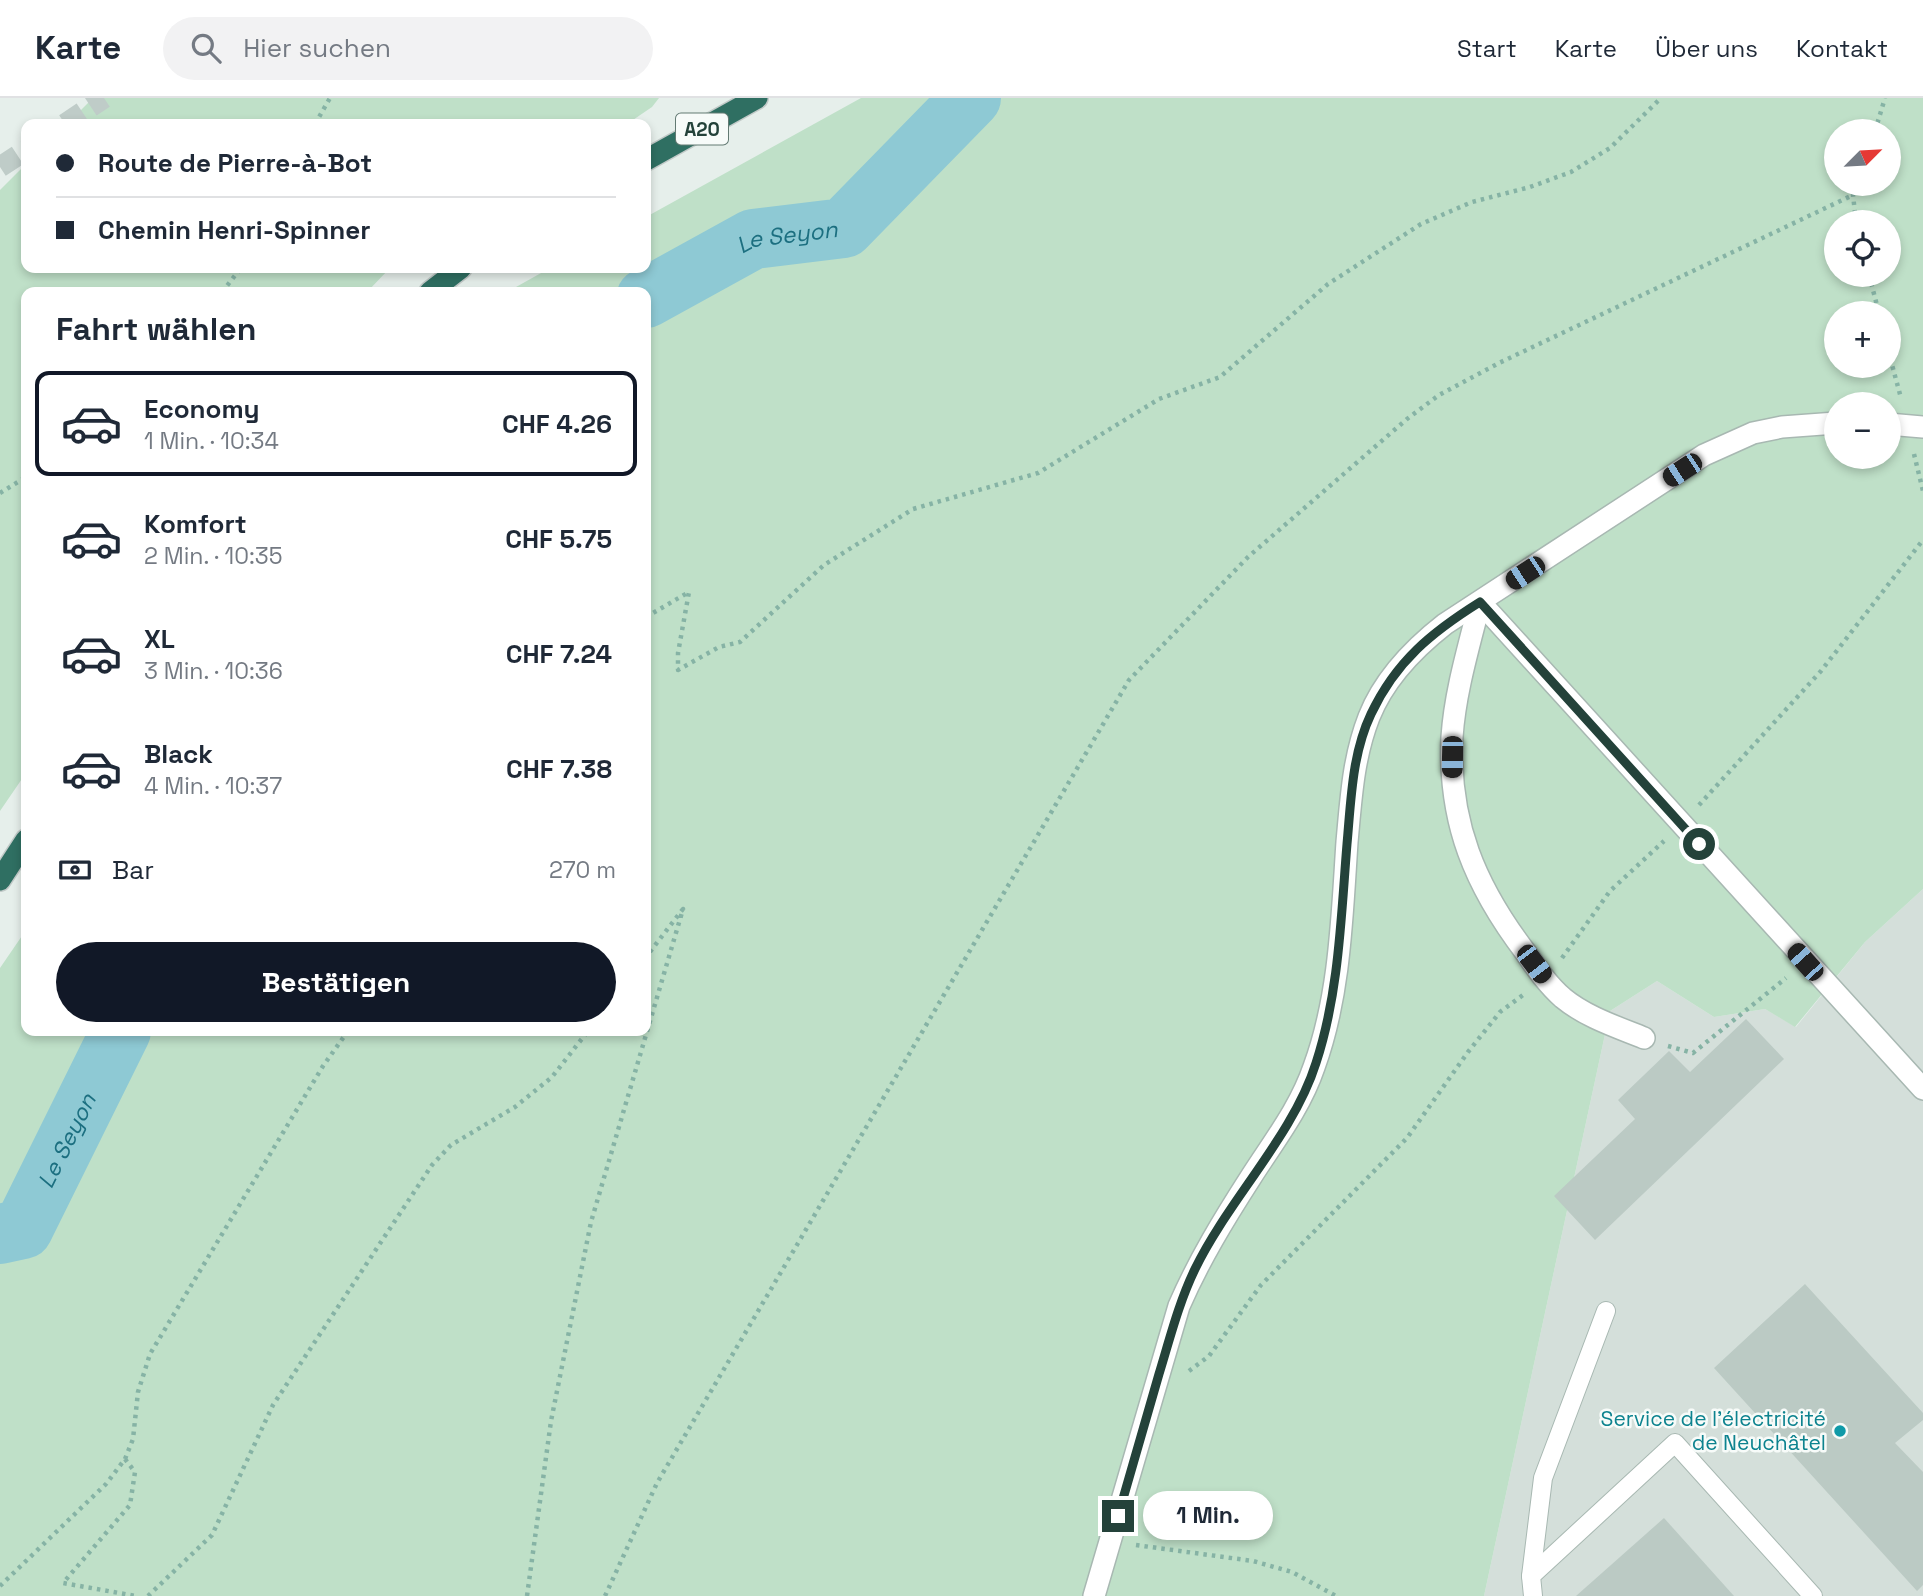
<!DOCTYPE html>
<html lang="de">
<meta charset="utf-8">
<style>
:root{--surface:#fff;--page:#f2f2f3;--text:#1f2937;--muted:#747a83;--line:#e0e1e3;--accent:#111827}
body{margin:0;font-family:"Space Grotesk",sans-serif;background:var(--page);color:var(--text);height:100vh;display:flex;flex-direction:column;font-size:26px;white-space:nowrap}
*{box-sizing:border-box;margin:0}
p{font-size:23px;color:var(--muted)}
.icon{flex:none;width:38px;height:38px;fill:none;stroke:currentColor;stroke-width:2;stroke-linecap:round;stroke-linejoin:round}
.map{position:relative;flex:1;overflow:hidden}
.details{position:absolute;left:21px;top:189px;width:630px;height:749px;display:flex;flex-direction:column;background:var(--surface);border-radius:14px;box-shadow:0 4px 10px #0003}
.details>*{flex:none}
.banner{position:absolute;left:21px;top:21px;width:630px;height:154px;border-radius:14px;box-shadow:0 4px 10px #0003;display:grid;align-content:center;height:154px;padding:0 35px;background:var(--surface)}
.needle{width:46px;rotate:66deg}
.controls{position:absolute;left:1824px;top:21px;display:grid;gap:14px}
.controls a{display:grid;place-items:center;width:77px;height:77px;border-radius:50%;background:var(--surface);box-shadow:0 4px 10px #0003;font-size:35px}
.end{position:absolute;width:32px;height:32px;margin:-16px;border:9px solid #24423a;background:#fff;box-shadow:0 0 0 4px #fff}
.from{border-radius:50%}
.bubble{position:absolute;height:49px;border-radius:24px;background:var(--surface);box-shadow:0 4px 10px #0003;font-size:23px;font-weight:800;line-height:49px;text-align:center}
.car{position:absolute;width:21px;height:42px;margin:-21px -10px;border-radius:9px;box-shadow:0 0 5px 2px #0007;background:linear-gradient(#222 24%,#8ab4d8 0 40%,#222 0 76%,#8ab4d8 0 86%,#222 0)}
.banner b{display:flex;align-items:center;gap:24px;height:66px;font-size:26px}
.banner b+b{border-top:2px solid var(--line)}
.banner i{width:18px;height:18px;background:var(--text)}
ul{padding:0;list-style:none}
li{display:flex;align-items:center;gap:21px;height:105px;margin:0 14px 10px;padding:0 21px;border:4px solid transparent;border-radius:14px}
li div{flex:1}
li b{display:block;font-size:26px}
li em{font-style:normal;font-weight:800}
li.selected{border-color:var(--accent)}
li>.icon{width:63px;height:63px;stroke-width:1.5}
h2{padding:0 35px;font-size:32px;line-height:84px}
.pay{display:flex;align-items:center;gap:18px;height:77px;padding:0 35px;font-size:26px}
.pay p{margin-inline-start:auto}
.action{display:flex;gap:14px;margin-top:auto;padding:14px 35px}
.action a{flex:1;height:80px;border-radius:42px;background:var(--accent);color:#fff;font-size:28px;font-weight:800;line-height:80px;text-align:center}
header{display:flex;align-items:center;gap:42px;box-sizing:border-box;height:98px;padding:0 35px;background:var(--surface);border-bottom:2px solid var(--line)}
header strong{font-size:33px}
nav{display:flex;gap:38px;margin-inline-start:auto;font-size:24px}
.search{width:490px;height:63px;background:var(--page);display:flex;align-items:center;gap:18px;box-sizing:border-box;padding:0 24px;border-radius:38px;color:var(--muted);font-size:26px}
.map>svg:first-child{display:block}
.built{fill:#d4dfda}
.green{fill:#bfe0c8;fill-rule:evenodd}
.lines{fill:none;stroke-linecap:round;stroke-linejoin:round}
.river{stroke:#8ec9d4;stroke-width:60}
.building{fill:#bbcac4}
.motorway-tunnel{stroke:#bfccc8;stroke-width:21;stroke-dasharray:21 10;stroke-linecap:butt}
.service-casing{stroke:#a8b8b2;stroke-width:20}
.minor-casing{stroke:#a8b8b2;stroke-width:24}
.motorway-casing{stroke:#c2cac8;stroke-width:24}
.path{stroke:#86b3a5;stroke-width:4.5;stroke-dasharray:3.5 5;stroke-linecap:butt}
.service{stroke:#fff;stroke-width:18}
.minor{stroke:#fff;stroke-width:21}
.motorway{stroke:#2f6f62;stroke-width:21}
.route{stroke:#24423a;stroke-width:9}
.culture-dot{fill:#0f9aa8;stroke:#f7fbf9;stroke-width:2.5}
.labels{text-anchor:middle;stroke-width:5;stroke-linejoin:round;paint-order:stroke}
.shield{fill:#f7fbf9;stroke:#637a73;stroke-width:2}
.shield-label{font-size:19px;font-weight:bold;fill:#24423a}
.culture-label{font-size:21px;fill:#0d838f;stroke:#f7fbf9;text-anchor:end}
.water-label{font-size:23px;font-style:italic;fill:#1c6f80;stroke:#f7fbf9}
</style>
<header>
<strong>Karte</strong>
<div class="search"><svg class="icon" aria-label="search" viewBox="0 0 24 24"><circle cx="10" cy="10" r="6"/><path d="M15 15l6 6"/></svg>Hier suchen</div>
<nav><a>Start</a><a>Karte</a><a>Über uns</a><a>Kontakt</a></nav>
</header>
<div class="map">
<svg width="1923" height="1498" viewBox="0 0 1923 1498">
<rect width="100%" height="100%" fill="#e6efeb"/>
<path class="built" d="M1923,791V1498H1484L1610,913L1657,883L1714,919L1765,911L1796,929L1865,844Z"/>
<g class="green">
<path d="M93,0H659L652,9L627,26H67Z"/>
<path d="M861,0H1923V791L1865,844L1795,929L1765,911L1714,919L1657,883L1610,913L1484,1498H0V870L26,832V933H646V194H507L550,170H646V119ZM1836,33H1888V86H1836ZM1836,124H1888V177H1836ZM1836,215H1888V268H1836ZM1836,306H1888V359H1836Z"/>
<path d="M26,66V170H390L367,194H26V675L0,713V92Z"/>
</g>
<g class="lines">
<g class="river">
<path id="s1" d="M646,200L753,141L844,130L971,0"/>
<path id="s2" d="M0,1136L23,1131L121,933"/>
</g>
</g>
<g class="building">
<path d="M1746,921L1784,961L1595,1142L1554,1098L1635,1021L1618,1002L1669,953L1690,974Z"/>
<path d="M1805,1186L1923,1315V1322L1895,1345L1923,1374V1487L1917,1493L1714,1270Z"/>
<path d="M1664,1420L1734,1498H1576Z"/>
</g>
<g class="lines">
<g class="motorway-tunnel">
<path d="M65,26L104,0"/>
<path d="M0,69L26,52"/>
</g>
<defs>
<g id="service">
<path d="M1531,1478L1543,1380L1606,1213"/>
<path d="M1533,1498L1531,1478L1675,1345L1813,1498"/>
</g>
<g id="minor">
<path d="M1888,326L1923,329"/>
<path d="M1480,504L1923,991"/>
<path d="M1480,504C1469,548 1455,594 1452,639C1448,724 1475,788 1526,855C1537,871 1548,887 1563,900C1586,919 1617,929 1644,940"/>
<path d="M1094,1498L1179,1208C1199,1162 1224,1121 1251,1079C1274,1043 1300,1010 1314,969C1340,898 1342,819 1347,744C1351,701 1353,660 1369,619C1384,581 1413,551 1445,526L1704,357L1753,335L1782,329L1836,325"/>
</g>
<g id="motorway">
<path d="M646,62L757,0"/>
<path d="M430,194L461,170"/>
<path d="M0,782L26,742"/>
</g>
</defs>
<use href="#service" class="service-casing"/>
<use href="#minor" class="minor-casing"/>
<use href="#motorway" class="motorway-casing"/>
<g class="path">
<path d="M315,26L330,0"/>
<path d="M1875,33L1885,0"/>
<path d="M1856,124L1853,97L1857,86"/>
<path d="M1869,177L1879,215"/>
<path d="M222,194L241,170"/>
<path d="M1888,252L1901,300"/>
<path d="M1914,356L1923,393"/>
<path d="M0,395L26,379"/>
<path d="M646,519L689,494L678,555V572L719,549L740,544L824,467L913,411L1038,375L1159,301L1220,279L1328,186L1421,126L1472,104L1530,89L1571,74L1610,50L1661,0"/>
<path d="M1699,707L1821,573L1923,442"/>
<path d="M1562,860L1610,793L1664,743"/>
<path d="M1668,948L1693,955L1786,880"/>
<path d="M1189,1273L1209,1258L1261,1187L1407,1040L1468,954L1500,914L1523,897"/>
<path d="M125,1361L135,1374L130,1407L63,1485L136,1498"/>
<path d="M1136,1447L1253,1463L1292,1474L1336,1498"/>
<path d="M0,1488L106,1386L125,1361L133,1341L138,1294L150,1256L323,968L348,933"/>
<path d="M148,1498L212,1437L273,1307L432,1067L451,1047L515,1009L552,979L588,933"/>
<path d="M527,1498L551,1323L591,1124L683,811L646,859"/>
<path d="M605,1498L657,1385L1129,582L1248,459L1407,321L1439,297L1499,265L1853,97"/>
</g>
<use href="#service" class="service"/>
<use href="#minor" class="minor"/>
<use href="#motorway" class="motorway"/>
</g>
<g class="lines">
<path class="route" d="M1118,1418C1132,1371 1145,1323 1159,1276C1170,1240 1179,1204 1195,1171C1229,1101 1293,1038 1316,965C1339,895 1341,819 1347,746C1351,702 1352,656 1371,616C1396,563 1432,534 1480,504L1699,746"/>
</g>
<circle class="culture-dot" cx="1840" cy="1333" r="7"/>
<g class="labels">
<rect class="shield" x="676" y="15.5" width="52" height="31" rx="5"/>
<g class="shield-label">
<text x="702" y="38">A20</text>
</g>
<g class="culture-label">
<text x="1826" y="1328">Service de l'électricité<tspan x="1826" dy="24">de Neuchâtel</tspan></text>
</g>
<g class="water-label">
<text dy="8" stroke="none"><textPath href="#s1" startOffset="156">Le Seyon</textPath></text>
<text dy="8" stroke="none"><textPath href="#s2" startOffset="122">Le Seyon</textPath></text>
</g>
</g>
</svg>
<div class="controls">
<a><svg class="needle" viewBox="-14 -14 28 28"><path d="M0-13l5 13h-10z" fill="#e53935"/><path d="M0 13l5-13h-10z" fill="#747a83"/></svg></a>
<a><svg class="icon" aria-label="locate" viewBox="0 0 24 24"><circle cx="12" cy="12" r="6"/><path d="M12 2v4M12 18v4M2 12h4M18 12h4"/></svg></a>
<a>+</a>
<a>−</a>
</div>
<i class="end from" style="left:1699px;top:746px"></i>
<i class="end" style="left:1118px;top:1418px"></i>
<div class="bubble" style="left:1143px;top:1393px;width:130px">1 Min.</div>
<i class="car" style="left:1682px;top:372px;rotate:237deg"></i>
<i class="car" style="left:1525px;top:475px;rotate:237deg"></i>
<i class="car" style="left:1452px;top:659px;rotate:181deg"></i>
<i class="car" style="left:1805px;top:864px;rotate:318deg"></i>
<i class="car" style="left:1534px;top:866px;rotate:143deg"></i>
<div class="banner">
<b><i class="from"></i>Route de Pierre-à-Bot</b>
<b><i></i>Chemin Henri-Spinner</b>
</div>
<section class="details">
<h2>Fahrt wählen</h2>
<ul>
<li class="selected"><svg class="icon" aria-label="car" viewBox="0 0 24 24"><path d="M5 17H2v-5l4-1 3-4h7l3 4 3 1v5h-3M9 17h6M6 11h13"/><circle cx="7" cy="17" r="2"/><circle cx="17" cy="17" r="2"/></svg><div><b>Economy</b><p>1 Min. · 10:34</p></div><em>CHF 4.26</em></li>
<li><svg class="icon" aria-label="car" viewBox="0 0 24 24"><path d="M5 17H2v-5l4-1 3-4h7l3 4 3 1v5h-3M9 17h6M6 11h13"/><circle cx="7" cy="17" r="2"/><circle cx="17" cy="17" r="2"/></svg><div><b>Komfort</b><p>2 Min. · 10:35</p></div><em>CHF 5.75</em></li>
<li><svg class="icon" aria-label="car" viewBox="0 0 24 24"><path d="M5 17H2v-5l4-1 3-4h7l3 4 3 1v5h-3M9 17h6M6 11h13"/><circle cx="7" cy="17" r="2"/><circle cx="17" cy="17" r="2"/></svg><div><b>XL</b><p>3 Min. · 10:36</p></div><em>CHF 7.24</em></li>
<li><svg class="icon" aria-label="car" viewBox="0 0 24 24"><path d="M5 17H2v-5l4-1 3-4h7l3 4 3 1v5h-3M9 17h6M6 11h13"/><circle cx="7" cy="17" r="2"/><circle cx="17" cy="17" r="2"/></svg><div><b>Black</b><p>4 Min. · 10:37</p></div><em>CHF 7.38</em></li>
</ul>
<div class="pay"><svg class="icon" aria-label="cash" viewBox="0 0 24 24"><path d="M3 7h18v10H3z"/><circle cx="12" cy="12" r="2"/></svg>Bar<p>270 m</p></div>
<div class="action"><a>Bestätigen</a></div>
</section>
</div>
